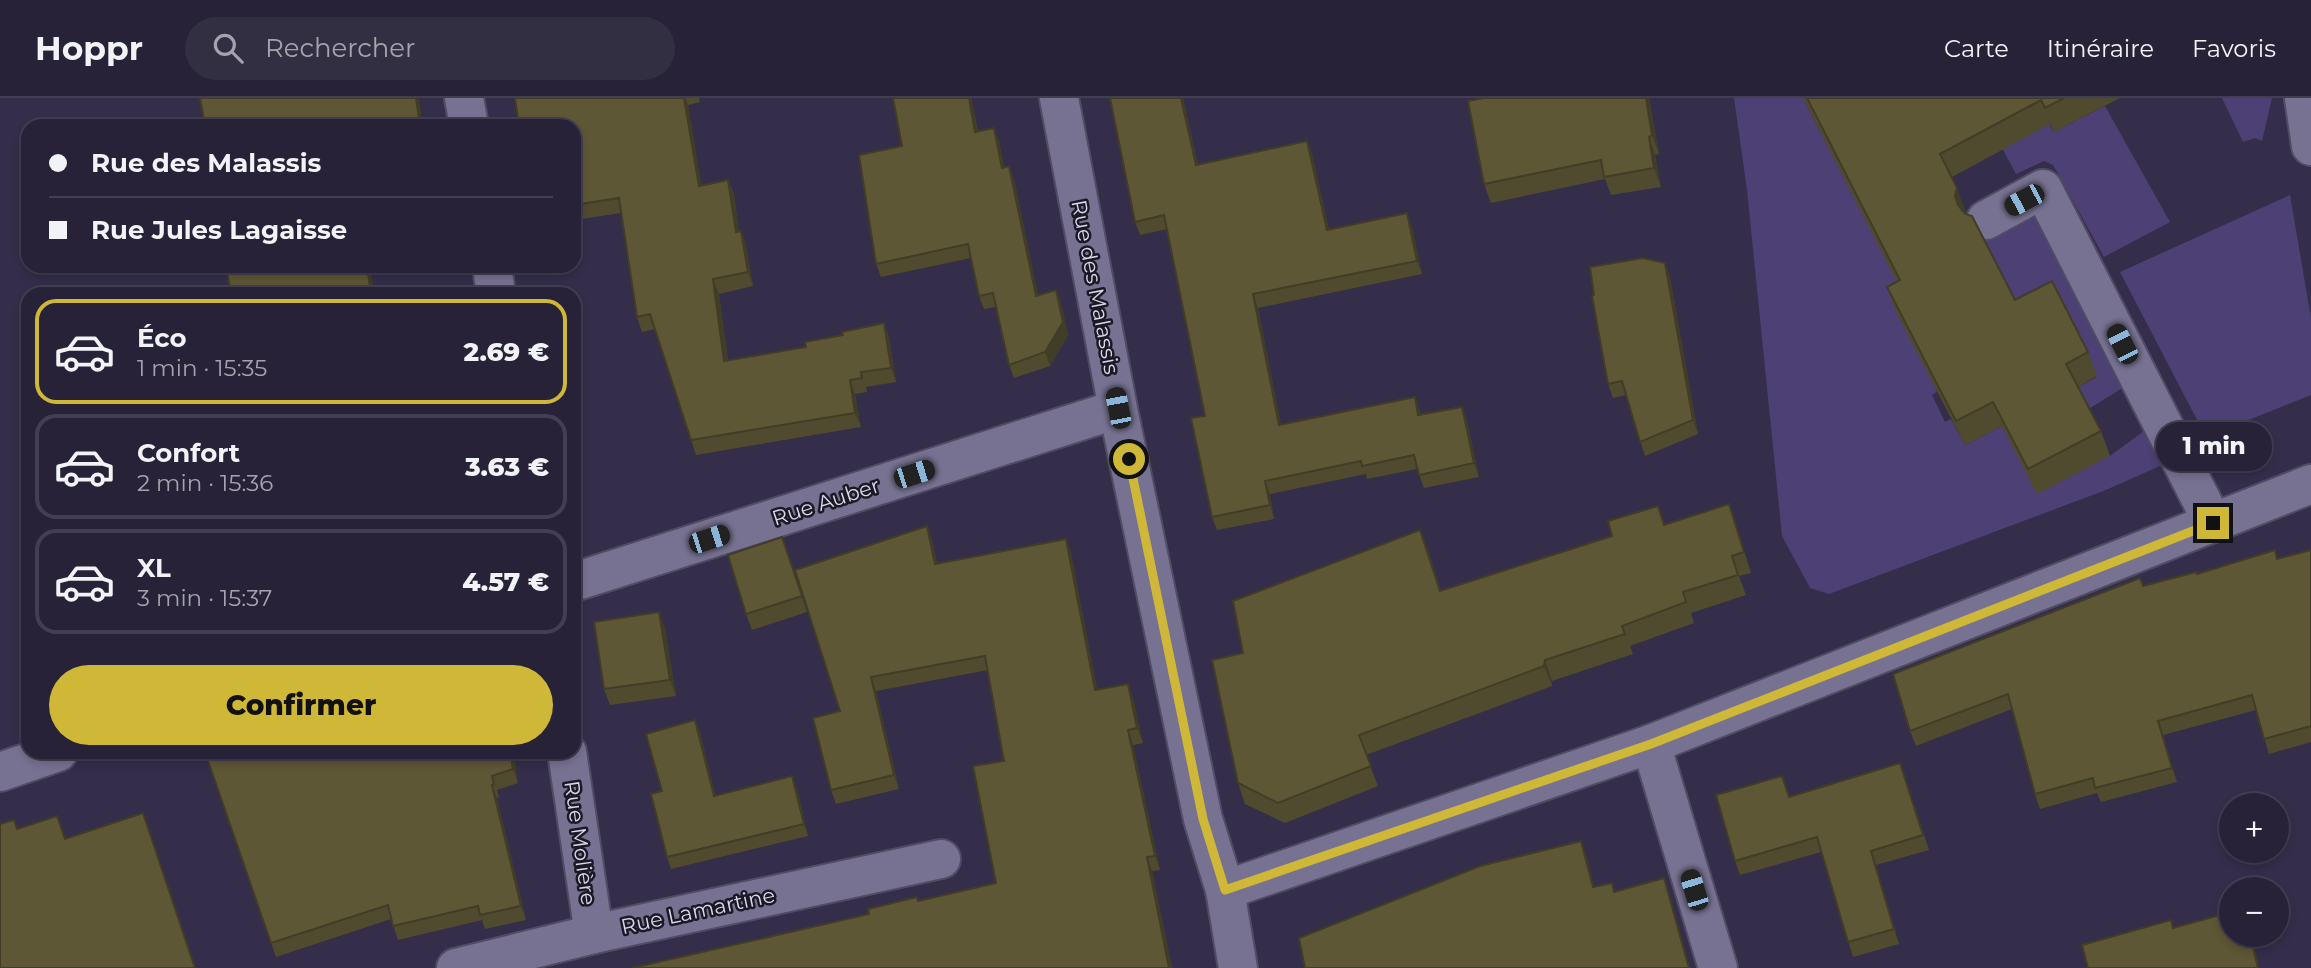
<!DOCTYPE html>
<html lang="fr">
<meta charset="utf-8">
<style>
:root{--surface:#272238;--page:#332f43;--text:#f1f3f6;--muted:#a4a4ae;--line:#433f53;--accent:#cfb837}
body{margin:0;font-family:Montserrat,sans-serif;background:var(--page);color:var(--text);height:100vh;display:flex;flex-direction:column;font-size:26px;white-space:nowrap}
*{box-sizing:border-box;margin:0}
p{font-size:23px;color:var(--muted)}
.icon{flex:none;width:38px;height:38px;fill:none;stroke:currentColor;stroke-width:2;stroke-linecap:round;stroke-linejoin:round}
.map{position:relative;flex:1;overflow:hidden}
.drawer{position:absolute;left:21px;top:189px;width:560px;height:472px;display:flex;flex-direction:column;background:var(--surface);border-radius:21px;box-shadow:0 4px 10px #0003,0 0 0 2px var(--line)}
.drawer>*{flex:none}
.guide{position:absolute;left:21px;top:21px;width:560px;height:154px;border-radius:21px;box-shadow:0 4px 10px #0003,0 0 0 2px var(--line);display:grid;align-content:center;height:154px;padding:0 28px;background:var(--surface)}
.tools{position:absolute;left:2219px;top:695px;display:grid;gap:14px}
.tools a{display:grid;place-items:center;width:70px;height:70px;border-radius:50%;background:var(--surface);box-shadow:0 4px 10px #0003,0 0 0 2px var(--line);font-size:35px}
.end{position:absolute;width:32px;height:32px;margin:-16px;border:9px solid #cfb837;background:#111;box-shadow:0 0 0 4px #111}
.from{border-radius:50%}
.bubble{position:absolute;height:49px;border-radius:24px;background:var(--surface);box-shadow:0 4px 10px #0003,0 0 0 2px var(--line);font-size:23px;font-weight:800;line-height:49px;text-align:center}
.car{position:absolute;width:21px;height:42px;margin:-21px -10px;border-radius:9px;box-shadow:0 0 5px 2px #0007;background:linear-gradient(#222 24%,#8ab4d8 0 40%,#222 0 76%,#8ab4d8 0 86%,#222 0)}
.guide b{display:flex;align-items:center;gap:24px;height:66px;font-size:26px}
.guide b+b{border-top:2px solid var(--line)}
.guide i{width:18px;height:18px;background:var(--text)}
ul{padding:12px 0 0;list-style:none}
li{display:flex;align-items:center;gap:21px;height:105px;margin:0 14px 10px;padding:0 14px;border:4px solid var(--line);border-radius:21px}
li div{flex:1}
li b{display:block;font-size:26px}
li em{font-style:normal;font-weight:800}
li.current{border-color:var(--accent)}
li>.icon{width:63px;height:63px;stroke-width:1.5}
.button{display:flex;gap:14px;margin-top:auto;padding:14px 28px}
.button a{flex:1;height:80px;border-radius:42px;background:var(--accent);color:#111;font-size:28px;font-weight:800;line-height:80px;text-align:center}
header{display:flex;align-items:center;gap:42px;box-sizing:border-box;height:98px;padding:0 35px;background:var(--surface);border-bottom:2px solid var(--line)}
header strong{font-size:33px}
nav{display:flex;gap:38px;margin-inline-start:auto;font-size:24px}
.search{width:490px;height:63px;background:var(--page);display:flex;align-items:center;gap:18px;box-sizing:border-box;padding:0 24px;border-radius:38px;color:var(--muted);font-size:26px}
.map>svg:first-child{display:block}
.green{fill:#4c4074}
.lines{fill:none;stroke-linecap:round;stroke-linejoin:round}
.minor-casing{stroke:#514c64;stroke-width:42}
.minor{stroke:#787292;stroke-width:38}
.wall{fill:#504b2e}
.shaded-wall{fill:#413d26}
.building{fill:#5d5736;stroke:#413d26;stroke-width:2}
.route{stroke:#cfb837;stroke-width:9}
.labels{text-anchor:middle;stroke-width:5;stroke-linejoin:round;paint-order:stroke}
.street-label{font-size:21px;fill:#dad7ea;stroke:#1b1926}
</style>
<header>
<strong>Hoppr</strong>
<div class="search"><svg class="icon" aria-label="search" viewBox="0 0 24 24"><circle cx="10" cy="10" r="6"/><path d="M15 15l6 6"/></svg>Rechercher</div>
<nav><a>Carte</a><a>Itinéraire</a><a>Favoris</a></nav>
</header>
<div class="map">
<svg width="2311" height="870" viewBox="0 0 2311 870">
<rect width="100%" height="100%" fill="#342e4a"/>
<g class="green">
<path d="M1734,0H1803L1874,138L1883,134L1937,294L1932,297L1945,324L1951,321L1965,347L2002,328L2110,358L2148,330L2171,363L2106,392L1829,496L1810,490L1782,438L1747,92Z"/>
<path d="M2222,0H2272L2262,43L2255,40L2243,44Z"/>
<path d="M2105,8L2170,124L2104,159L2053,67L2044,63L2016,76L2000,46L2047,22L2054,34Z"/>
<path d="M2290,97L2311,220V297L2206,339L2120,174Z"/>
<path d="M2037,115L2129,286L2087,312L2076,290L2097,279L2024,226L1978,136Z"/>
</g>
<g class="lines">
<defs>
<g id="minor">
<path d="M464,0L469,28"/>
<path d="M1059,0L1118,311L1203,721L1225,792L1238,870"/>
<path d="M2304,0L2311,48"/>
<path d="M1986,122L2043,91L2213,425"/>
<path d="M492,168L496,196"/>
<path d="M574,484L1118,311"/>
<path d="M1651,646L1718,870"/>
<path d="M567,654L594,836"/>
<path d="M0,674L58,654"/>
<path d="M1225,792L1651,646L2311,386"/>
<path d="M456,870L594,836L941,761"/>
</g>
</defs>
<use href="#minor" class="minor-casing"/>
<use href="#minor" class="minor"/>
</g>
<g class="wall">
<path d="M515,0H699L700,4L688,7L701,87L728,82L734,96L739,134L741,133L746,148L753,188L719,196L728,262L806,249L884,225L889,239L896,284L866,289L867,294L855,296L861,329L696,357L655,231L642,234L637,219L621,115L574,122V28Z"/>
<path d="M893,0H971L978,33L994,30L999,43L1004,69L1014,81L1038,198L1056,192L1061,205L1068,237L1050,268L1014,280L1009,267L996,209L984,211L979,198L971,160L881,179L876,166L902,48Z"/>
<path d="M1183,0L1198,67L1307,43L1312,56L1329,132L1412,129L1422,176L1258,210L1281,327L1415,299L1421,317L1462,309L1467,323L1479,379L1424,390L1417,371L1367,381L1366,376L1270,396L1274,421L1217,432L1212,419L1205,318L1167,131L1140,137L1135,124Z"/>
<path d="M1649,0L1659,56L1655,57L1661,89L1611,97L1605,81L1491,105L1484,86Z"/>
<path d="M1803,0H2120L2054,34L2050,26L1952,79L1957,90L1966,116L2015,202L2088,254L2097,278L2078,289L2101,333L2110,358L2037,396L2002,328L1965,347L1896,214L1887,189L1897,184Z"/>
<path d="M1665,165L1670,179L1698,336L1645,358L1626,297L1613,300L1608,286Z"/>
<path d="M1665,426L1736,427L1751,475L1739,478L1746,497L1691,515L1694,525L1630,548L1633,556L1552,583V588L1366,657L1378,688L1285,725L1245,706L1238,685L1243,555L1428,452L1441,493Z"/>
<path d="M927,428L932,442L937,465L1066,441L1071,455L1097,591L1133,600L1143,645L1133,647L1160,772L1152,773L1172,870H632L869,816L996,785L1004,663L988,572L876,593L899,691L836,706L831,692L840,613Z"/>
<path d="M782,439L807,514L752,532L746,516Z"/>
<path d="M2311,452V644L2269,656L2256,612L2163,637L2177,684L2101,704L2097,695L2040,711L2035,696L2012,611L1916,648L1910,633L2143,488L2197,476L2278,461Z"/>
<path d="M665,530L676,598L610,607L604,591Z"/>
<path d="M695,622L700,634L715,697L797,690L808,738L671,771L667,759L662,693Z"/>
<path d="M205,654H513L518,685L497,692L499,700H497L526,822L485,831L482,822L398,842L391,821L276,859Z"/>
<path d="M1905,679L1929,752L1876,767L1899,846L1853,859L1821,754L1740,777L1735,763L1790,699Z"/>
</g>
<g class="shaded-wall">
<path d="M416,0H419L423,28H420Z"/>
<path d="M684,0H685L688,7L704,102L699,88Z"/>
<path d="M969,0H971L980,47L975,34Z"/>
<path d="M1181,0H1183L1201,81L1196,67Z"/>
<path d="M1646,0H1649L1659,56L1652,37Z"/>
<path d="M994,30L999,43L1007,83L1002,70Z"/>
<path d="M1649,39L1655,57L1661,89L1654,70Z"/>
<path d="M1307,43L1312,56L1332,146L1327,132Z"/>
<path d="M1009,68L1014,81L1041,211L1036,198Z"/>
<path d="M728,82L734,96L741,149L736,134Z"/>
<path d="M1957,90L1966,114L1964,122L1958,107L1955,98Z"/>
<path d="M1407,115L1412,129L1422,176L1417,163Z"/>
<path d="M741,133L746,148L753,188L748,174Z"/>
<path d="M1665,165L1670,179L1698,336L1693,322Z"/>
<path d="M367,168H370L374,196H371Z"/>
<path d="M713,181L719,196L730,277L724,263Z"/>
<path d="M1056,192L1061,205L1068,237L1050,268L1045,254Z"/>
<path d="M1253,196L1258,210L1284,341L1279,327Z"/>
<path d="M884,225L889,239L896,284L891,270Z"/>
<path d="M850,282L855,296L861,329L855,315Z"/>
<path d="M1415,299L1420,313L1423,331L1418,317Z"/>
<path d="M1462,309L1467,323L1479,379L1474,365Z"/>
<path d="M1265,383L1270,396L1274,421L1270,407Z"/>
<path d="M927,428L932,442L940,480L935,466Z"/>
<path d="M1420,432L1428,452L1447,513L1440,493Z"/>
<path d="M1066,441L1071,455L1100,606L1095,592Z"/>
<path d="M659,514L665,530L676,598L670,582Z"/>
<path d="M1545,562L1552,583V588L1544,568Z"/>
<path d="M871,579L876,593L899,691L894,677Z"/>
<path d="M1128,586L1133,600L1143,645L1137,630Z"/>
<path d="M695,622L700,634L718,710L714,698Z"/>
<path d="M2158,623L2163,637L2177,684L2172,670Z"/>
<path d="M1128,632L1133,647L1160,772L1155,758Z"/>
<path d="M510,654H513L518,685L513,671Z"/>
<path d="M792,678L797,690L808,738L804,726Z"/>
<path d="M492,687L497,700L526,822L521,808Z"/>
<path d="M1581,743L1587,759L1599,806L1593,789Z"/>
<path d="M1871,753L1876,767L1899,846L1894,831Z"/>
<path d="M1147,759L1152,773L1172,870H1169Z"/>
<path d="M1664,780L1670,797L1690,870H1689Z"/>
<path d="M2250,836H2252L2259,870H2258Z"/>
</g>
<g class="building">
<path d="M200,0H416L420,28H205Z"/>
<path d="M515,0H684L699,88L728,82L736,134L741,133L748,174L713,181L724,263L806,249L805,244L843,237L842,234L884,225L891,270L861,274L862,280L850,282L855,315L691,342L650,216L637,219L619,100L574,107V28H519Z"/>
<path d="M893,0H969L975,34L994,30L1002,70L1009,68L1036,198L1056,192L1063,224L1045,254L1009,267L993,195L979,198L968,146L876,166L859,57L902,48Z"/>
<path d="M1110,0H1181L1196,67L1307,43L1327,132L1407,115L1417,163L1253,196L1279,327L1415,299L1418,317L1462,309L1474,365L1419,377L1414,357L1362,368L1361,363L1265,383L1270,407L1212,419L1191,320L1205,318L1164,117L1135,124Z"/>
<path d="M1484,0H1646L1652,37L1649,39L1654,70L1604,79L1601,62L1484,86L1468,3Z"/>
<path d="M1807,0H2064L2045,10L2041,2L1940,56L1957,90L1955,98L1958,107L1965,116L1972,118L2015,202L2052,183L2088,254L2066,266L2101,333L2028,371L1993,304L1956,323L1887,189L1900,182Z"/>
<path d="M1643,160L1665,165L1693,322L1640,344L1622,283L1608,286L1592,198L1594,197L1590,169Z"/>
<path d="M226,168H367L371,196H231Z"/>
<path d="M28,405V434L23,406Z"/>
<path d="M1729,406L1744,454L1732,458L1738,477L1683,494L1686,504L1622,528L1625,536L1545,562L1544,568L1359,637L1371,668L1278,705L1238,685L1212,562L1243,555L1233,503L1420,432L1440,493L1612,438L1608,423L1658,408L1664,427Z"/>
<path d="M927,428L935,466L1066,441L1095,592L1128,586L1137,630L1128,632L1155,758L1147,759L1169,870H632L869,816L868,811L917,799L918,803L996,785L973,668L1004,663L985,558L871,579L894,677L831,692L813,620L840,613L795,472Z"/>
<path d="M782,439L802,498L746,516L728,457Z"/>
<path d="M2275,452L2277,461L2311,452V628L2264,641L2252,597L2158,623L2172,670L2095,690L2093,680L2035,696L2008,596L1910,633L1893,576L2140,480L2143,488L2196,474L2197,476Z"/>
<path d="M659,514L670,582L604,591L594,524Z"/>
<path d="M695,622L714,698L792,678L804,726L667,759L651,696L662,693L646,636Z"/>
<path d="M205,654H510L513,671L492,678L494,686L492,687L521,808L480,817L478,808L393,828L388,807L271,845Z"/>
<path d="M1900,665L1923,737L1871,753L1894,831L1848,844L1817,739L1735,763L1716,697L1782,678L1789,699Z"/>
<path d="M143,715L195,870H0V726L14,722L17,731L57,718L65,741Z"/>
<path d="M1581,743L1593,789L1612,785L1614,794L1664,780L1689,870H1305L1299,840L1480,768Z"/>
<path d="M2231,814V836H2250L2258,870H2088L2082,847L2171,822L2173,830Z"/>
</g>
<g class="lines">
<path class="route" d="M1129,361L1203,721L1225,792L1651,646L2213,425"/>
</g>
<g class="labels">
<g class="street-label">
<text transform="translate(1095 189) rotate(79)" y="7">Rue des Malassis</text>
<text transform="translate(826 404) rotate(-18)" y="7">Rue Auber</text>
<text transform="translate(580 745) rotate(82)" y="7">Rue Molière</text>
<text transform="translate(698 813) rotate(-12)" y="7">Rue Lamartine</text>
</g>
</g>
</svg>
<div class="tools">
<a>+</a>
<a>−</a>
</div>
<i class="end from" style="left:1129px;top:361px"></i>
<i class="end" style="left:2213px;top:425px"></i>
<div class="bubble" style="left:2156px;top:324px;width:116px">1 min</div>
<i class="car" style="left:2024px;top:102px;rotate:242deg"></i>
<i class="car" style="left:2122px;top:246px;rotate:333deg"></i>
<i class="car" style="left:1118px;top:310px;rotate:349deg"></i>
<i class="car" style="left:914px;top:376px;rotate:72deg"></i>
<i class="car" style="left:709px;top:441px;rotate:72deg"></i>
<i class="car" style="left:1694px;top:792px;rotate:343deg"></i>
<div class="guide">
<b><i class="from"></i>Rue des Malassis</b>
<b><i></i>Rue Jules Lagaisse</b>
</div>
<section class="drawer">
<ul>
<li class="current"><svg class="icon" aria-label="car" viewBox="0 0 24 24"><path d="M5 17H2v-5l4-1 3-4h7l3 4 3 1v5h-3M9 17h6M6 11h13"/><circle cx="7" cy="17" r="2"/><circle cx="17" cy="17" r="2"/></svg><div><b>Éco</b><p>1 min · 15:35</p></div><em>2.69 €</em></li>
<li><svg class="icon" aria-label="car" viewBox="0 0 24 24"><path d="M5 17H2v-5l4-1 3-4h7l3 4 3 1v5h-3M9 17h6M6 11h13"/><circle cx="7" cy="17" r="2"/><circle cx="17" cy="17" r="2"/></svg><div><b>Confort</b><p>2 min · 15:36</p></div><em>3.63 €</em></li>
<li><svg class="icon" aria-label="car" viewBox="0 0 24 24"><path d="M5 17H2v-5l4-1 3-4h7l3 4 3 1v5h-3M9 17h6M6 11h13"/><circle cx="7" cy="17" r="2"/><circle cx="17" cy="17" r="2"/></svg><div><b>XL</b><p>3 min · 15:37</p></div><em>4.57 €</em></li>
</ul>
<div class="button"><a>Confirmer</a></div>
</section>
</div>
